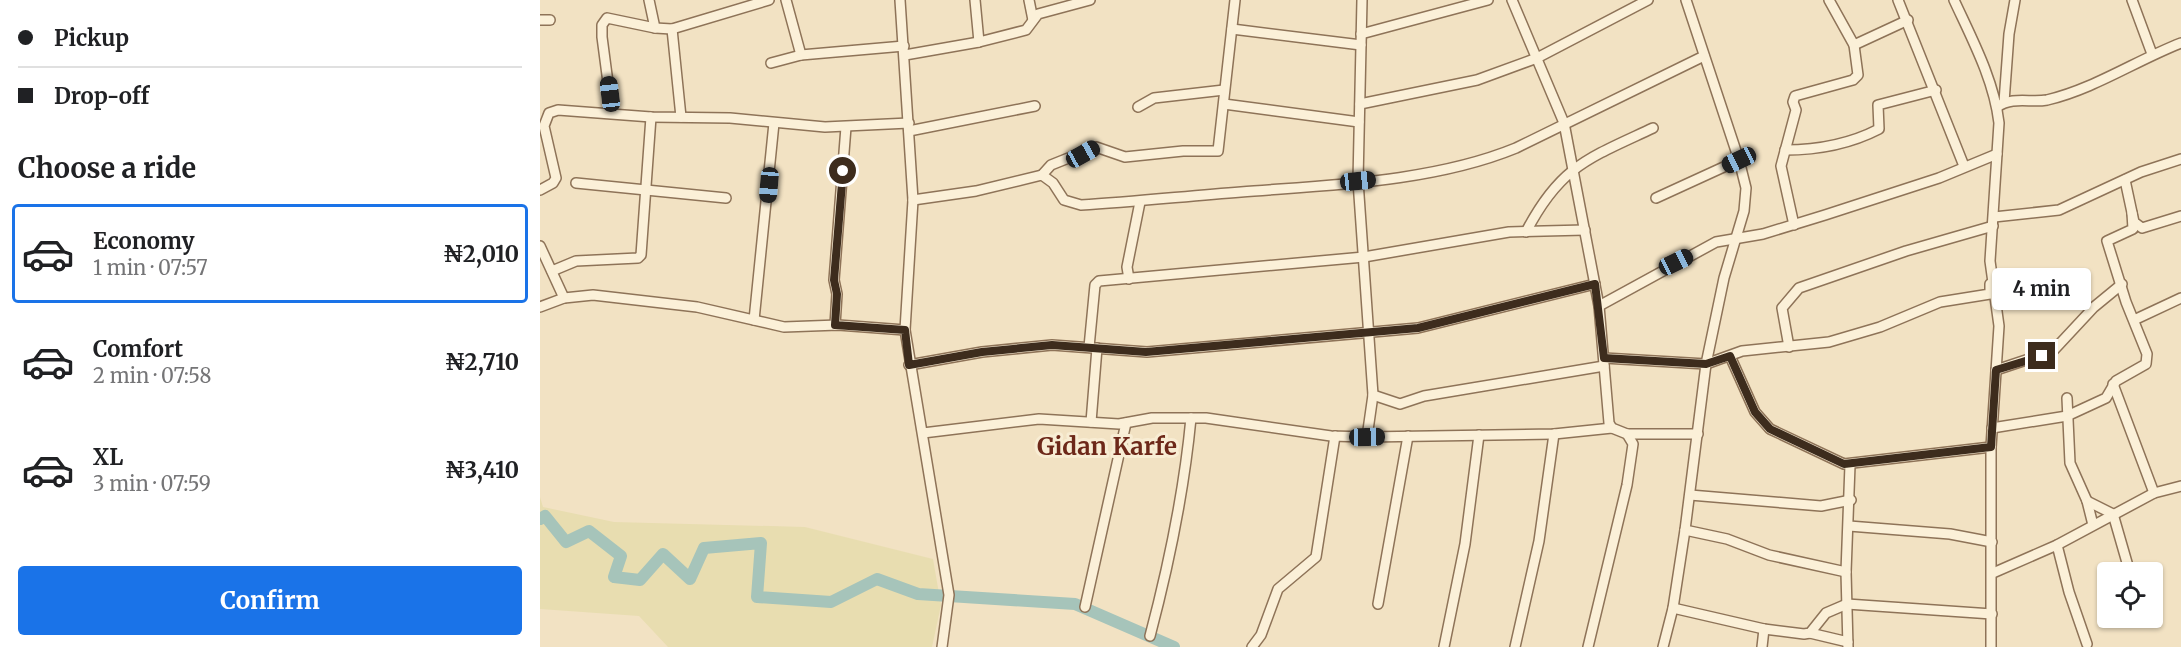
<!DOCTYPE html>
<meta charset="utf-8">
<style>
:root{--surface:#fff;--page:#f6f6f6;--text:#202124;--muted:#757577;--line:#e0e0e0;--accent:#1a73e8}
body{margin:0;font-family:Merriweather,serif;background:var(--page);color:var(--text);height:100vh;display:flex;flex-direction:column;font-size:22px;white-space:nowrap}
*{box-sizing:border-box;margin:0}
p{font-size:20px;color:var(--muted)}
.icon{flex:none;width:33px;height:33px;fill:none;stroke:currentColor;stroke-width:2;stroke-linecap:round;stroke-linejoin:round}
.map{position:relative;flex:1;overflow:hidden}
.drawer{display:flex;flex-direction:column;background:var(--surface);width:540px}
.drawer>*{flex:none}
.guide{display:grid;align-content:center;height:132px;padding:0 18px;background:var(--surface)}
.controls{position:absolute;left:1557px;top:562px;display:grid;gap:12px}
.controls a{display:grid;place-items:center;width:66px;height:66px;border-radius:6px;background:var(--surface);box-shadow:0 2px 4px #0004;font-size:30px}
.end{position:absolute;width:27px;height:27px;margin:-14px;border:8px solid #3d2c1d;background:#fff;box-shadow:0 0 0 3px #fff}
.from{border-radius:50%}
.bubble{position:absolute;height:42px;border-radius:6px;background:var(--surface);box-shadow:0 2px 4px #0004;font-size:20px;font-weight:700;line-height:42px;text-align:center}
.car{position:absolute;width:18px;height:36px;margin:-18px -9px;border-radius:8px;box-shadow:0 0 4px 2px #0007;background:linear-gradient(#222 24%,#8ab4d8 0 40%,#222 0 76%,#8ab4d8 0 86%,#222 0)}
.guide b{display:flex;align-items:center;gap:21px;height:57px;font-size:22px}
.guide b+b{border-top:2px solid var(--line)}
.guide i{width:15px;height:15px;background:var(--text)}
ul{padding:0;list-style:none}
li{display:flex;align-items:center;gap:18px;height:99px;margin:0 12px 9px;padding:0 6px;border:3px solid transparent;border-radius:6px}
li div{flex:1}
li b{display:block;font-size:22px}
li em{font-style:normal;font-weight:700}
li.on{border-color:var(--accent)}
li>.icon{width:54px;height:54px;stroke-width:1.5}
h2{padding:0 18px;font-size:27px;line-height:72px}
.button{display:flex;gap:12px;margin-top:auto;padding:12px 18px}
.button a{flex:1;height:69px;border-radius:6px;background:var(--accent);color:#fff;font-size:24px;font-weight:700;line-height:69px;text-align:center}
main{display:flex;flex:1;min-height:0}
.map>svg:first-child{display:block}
.farmland{fill:#e8ddb0}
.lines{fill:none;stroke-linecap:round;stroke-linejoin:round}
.river{stroke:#a6c4ba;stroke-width:12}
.minor-casing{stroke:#8e7358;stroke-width:12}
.minor{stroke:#fbf0d8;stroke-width:9}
.route{stroke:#3d2c1d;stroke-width:8}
.labels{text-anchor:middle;stroke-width:6;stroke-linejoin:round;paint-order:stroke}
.quarter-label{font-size:24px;font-weight:bold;fill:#6d2819;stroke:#f8edd4}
</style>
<main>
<section class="drawer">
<div class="guide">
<b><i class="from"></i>Pickup</b>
<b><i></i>Drop-off</b>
</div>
<h2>Choose a ride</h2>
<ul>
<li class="on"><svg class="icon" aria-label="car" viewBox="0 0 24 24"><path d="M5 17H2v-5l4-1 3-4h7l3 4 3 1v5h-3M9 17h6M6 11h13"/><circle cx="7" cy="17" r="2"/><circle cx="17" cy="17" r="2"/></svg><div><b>Economy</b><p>1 min · 07:57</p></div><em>₦2,010</em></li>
<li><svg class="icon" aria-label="car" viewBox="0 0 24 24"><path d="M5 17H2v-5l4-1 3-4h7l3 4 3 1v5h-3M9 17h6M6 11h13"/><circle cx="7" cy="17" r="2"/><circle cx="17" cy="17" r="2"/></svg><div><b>Comfort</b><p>2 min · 07:58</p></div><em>₦2,710</em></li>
<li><svg class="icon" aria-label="car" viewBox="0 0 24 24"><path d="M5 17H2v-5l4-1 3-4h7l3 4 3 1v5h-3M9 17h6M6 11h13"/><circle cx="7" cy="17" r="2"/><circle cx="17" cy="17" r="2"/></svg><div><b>XL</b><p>3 min · 07:59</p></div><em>₦3,410</em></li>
</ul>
<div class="button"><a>Confirm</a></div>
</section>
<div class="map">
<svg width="1641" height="647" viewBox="0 0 1641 647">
<rect width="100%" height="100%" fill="#f2e2c3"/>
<path class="farmland" d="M0,497L3,507L74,522L265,527L393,559L401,605L392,647H128L99,616L0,609Z"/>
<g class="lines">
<path class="river" d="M0,519L5,516L26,542L49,531L81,556L74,577L100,580L123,554L150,579L164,548L221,543L217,597L291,602L337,579L378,594L535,604L634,647"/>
<defs>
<g id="minor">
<path d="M109,0L115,28"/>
<path d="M246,0L261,55"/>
<path d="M360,0L373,200L365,330L409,595L402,647"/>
<path d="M435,0L439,42"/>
<path d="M489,0L493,20"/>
<path d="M822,0L818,181L833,395L827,437"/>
<path d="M972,0L1024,123L1059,306L1069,423L1072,428L1087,434L1093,444L1087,485L1048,647"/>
<path d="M1358,0L1424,166"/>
<path d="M1414,0C1432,39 1454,80 1459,123L1450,261L1459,326L1451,447V647"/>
<path d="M1592,0L1612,54"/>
<path d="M0,20H10"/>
<path d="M132,29L141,117"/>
<path d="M692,29L821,45"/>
<path d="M821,34L948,0"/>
<path d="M1314,45L1368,20"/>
<path d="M365,55L439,42L486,30L498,14L550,0"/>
<path d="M231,63L261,55L364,46"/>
<path d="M1464,102L1469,34L1475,0"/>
<path d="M684,104L819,122"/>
<path d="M820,104L937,80L997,58L1108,0"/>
<path d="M598,107L614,98L684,90"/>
<path d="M1457,107C1473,96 1490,103 1507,100C1554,89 1597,60 1641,43"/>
<path d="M72,113L62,37V25L67,18L115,28L132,29L229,0"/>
<path d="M369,131L495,106"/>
<path d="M1245,150C1277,150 1310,144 1339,129L1338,105L1396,90"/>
<path d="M502,175L511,165L556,147L585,157L643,151H678L695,0"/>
<path d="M1585,180L1594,222L1602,228L1641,216"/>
<path d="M36,183L186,198"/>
<path d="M0,190L13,183L16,178L4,126L9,113L18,110L111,117L190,118L285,127L369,123"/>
<path d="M1116,198L1199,160"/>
<path d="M373,200L436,191L502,175L513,183L524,200L541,205C594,202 647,196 701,192C790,185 893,182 976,148L1164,56"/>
<path d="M1454,217L1519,210L1601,172L1641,159"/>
<path d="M1254,225L1241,166L1256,110L1253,102L1255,96L1313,80L1318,75L1314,45L1289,0"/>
<path d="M986,232C1020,166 1049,158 1113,128"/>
<path d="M0,246L24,298"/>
<path d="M12,271L36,261L98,258L101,255L111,117"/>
<path d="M589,279L587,267L600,202"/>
<path d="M1059,306L1176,242L1223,234L1285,215L1399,178L1457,154"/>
<path d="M0,307L24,298L53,295L157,307L244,327L298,325L365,330"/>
<path d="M214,320L234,123"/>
<path d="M1594,320L1641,298"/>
<path d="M295,325L297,294L294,280L306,127"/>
<path d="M549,347L555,285L559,281L824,257L969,232L1045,230"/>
<path d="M1249,347L1242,308L1259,288L1366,251L1453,226"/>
<path d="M1190,356L1215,412L1230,429L1304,464L1451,447"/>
<path d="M1064,358L1166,364L1202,351L1289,342L1340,327L1400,302L1450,294V284"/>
<path d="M369,365L442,352L512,345L607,352L878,328L1055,284"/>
<path d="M1456,370L1513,351L1554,307L1582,284"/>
<path d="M1573,384L1614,493"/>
<path d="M833,395L860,404L884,396L1064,366"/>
<path d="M1527,398L1530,463L1547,501L1553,525"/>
<path d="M551,422L557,348"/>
<path d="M1452,428L1527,416L1566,398L1576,381L1606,364L1607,354L1586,302L1567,241L1593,229L1592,213"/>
<path d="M383,433L499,419L579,424L612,418H666L791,436L827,437L1014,434L1072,428"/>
<path d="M1087,434H1158"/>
<path d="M1150,495L1281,506L1311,500"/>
<path d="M1547,501L1573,514L1590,573"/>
<path d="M1309,526L1410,534L1452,542"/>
<path d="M1145,530L1187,539L1229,555L1306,572"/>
<path d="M1517,545L1529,592L1547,644"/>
<path d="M1453,573L1517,545L1614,493L1641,486"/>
<path d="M838,604L868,436"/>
<path d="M545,607L586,423"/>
<path d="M1133,608L1224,629L1264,634L1270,633L1286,613L1307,604L1452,614"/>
<path d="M1270,633L1308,642"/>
<path d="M610,636C629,564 644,492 651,418"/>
<path d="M712,647L721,635L738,589L776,557L795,436"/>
<path d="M904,647L925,544L939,435"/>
<path d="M975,647L999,541L1014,434"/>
<path d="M1123,647L1133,608L1145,530L1166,364L1184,278L1204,211L1206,188L1199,160L1146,0"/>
<path d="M1222,647L1224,629"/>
<path d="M1308,647L1306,572L1310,465"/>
</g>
</defs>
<use href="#minor" class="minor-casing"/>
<use href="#minor" class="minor"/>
</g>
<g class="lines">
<path class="route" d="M303,171L294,280L297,294L295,325L365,330L369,365L442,352L512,345L606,352L878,328L1055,284L1064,358L1166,364L1190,356L1215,412L1230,429L1304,464L1451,447L1456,370L1502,356"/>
</g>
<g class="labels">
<g class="quarter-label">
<text x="567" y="455">Gidan Karfe</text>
</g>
</g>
</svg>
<div class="controls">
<a><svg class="icon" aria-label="locate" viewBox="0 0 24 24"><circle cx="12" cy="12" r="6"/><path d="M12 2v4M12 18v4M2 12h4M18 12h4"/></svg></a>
</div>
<i class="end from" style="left:303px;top:171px"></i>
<i class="end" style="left:1502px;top:356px"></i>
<div class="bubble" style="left:1452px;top:268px;width:99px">4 min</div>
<i class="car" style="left:70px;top:94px;rotate:353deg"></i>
<i class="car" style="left:543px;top:154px;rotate:61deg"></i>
<i class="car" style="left:1199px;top:160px;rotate:245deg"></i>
<i class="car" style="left:818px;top:181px;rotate:84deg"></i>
<i class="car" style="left:229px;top:185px;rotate:185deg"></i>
<i class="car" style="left:1136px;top:262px;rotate:64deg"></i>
<i class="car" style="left:827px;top:437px;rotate:89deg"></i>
</div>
</main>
